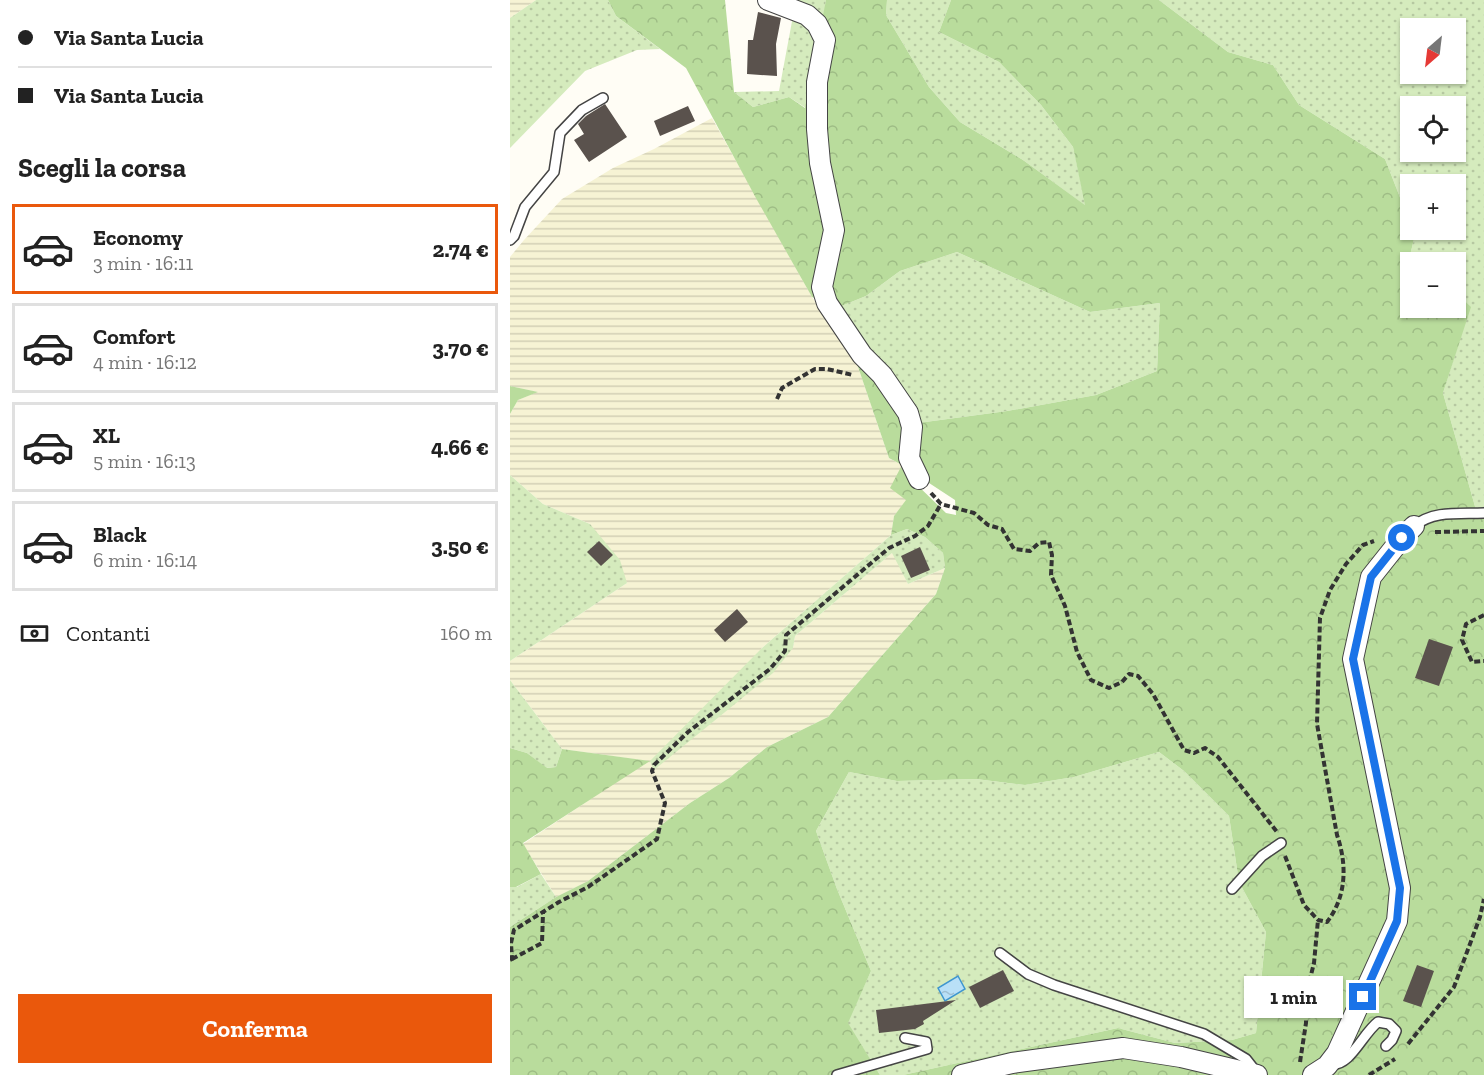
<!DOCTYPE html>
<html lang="it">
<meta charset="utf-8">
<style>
:root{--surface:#fff;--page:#f2f2f2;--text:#222;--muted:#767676;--line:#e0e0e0;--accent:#ea580c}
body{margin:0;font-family:"Zilla Slab",serif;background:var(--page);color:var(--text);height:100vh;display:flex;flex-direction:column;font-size:22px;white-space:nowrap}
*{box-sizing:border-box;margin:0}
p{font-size:20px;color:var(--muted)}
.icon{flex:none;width:33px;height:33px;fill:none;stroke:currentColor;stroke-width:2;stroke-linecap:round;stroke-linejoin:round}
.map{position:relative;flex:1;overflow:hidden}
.sheet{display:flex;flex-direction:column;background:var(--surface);width:510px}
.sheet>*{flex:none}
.top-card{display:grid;align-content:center;height:132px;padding:0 18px;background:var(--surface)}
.needle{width:39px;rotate:208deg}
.tools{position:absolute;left:890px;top:18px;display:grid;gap:12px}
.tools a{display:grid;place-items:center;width:66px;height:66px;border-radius:0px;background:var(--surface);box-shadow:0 2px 4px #0004;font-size:30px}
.end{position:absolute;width:27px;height:27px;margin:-14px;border:8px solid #1a73e8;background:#fff;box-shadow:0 0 0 3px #fff}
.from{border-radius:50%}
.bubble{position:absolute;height:42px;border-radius:0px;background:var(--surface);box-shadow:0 2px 4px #0004;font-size:20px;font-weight:800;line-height:42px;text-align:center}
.top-card b{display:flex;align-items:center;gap:21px;height:57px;font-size:22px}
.top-card b+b{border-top:2px solid var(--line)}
.top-card i{width:15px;height:15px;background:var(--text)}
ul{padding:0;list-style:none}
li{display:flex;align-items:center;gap:18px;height:90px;margin:0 12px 9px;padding:0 6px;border:3px solid var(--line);border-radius:0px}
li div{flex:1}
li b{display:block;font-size:22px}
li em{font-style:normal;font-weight:800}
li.on{border-color:var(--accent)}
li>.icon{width:54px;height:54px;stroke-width:1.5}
h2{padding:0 18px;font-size:27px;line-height:72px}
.pay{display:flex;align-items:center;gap:15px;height:66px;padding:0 18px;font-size:22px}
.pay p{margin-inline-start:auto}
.primary-button{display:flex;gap:12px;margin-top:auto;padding:12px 18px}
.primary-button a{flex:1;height:69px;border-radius:0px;background:var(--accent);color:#fff;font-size:24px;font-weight:800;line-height:69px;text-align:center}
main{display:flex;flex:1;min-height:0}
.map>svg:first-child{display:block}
.farmland{fill:url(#farmland-rules)}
.grass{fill:url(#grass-dots);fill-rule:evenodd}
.forest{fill:url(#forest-crowns)}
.water{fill:url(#water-ripples);stroke:#3f96cf;stroke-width:1.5}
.building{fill:#5a524d}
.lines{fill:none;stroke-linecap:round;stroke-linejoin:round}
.service-casing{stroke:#444;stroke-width:12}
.minor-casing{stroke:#444;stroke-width:22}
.path{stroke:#333;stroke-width:4;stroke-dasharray:6 3;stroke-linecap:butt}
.service{stroke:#fff;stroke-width:9}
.minor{stroke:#fff;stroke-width:20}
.route{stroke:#1a73e8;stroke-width:8}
</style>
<main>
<section class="sheet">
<div class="top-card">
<b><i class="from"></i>Via Santa Lucia</b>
<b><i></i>Via Santa Lucia</b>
</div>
<h2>Scegli la corsa</h2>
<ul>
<li class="on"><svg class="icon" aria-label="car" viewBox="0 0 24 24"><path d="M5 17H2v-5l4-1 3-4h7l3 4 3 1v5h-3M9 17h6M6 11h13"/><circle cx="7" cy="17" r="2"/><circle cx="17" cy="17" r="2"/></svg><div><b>Economy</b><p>3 min · 16:11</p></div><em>2.74 €</em></li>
<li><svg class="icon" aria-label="car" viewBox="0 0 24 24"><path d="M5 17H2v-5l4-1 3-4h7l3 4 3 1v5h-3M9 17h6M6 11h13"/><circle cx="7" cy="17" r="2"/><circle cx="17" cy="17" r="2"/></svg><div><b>Comfort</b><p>4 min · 16:12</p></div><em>3.70 €</em></li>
<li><svg class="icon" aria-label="car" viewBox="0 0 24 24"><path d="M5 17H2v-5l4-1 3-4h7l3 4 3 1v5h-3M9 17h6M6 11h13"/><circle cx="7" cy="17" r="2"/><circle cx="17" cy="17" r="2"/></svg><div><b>XL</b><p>5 min · 16:13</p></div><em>4.66 €</em></li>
<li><svg class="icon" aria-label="car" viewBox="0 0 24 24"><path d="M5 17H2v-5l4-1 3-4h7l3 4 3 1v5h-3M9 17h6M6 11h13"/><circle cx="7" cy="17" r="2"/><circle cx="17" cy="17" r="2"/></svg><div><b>Black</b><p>6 min · 16:14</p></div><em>3.50 €</em></li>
</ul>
<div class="pay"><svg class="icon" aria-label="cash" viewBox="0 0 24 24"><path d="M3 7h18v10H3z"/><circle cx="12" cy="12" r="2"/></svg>Contanti<p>160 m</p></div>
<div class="primary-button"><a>Conferma</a></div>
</section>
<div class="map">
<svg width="974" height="1075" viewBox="0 0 974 1075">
<defs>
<pattern id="farmland-rules" width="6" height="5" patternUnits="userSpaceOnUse" patternTransform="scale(1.5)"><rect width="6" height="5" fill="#f6f3d4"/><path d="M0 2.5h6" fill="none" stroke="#d2cfb5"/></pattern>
<pattern id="grass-dots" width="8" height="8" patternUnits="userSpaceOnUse" patternTransform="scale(1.5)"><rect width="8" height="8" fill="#d5ebbd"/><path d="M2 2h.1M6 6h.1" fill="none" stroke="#b6c8a1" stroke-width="1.8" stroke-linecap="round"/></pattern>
<pattern id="forest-crowns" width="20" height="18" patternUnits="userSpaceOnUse" patternTransform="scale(1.5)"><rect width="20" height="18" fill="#b9dc9c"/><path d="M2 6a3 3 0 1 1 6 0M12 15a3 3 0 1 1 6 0" fill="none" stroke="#9ebc85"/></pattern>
<pattern id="water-ripples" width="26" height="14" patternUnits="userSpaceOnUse" patternTransform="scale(1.5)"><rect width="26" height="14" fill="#b9e0f7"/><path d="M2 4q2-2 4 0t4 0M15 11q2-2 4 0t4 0" fill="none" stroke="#9ebfd3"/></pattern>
</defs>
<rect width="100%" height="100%" fill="#fffdf5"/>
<g class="farmland">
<path d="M0,0H26L0,18Z"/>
<path d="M202,118L302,297L345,358L379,458L392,465L397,500L384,516L381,535L251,649L283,648L285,636L383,552L398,584L435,568L426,594L318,717L257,747L219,778L180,803L78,881L46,897L13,844L138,761L52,749L0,680V661L117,583L80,524L33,504L0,475V414L8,400L27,392L0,386V257L14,240L52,199L103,168L144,149Z"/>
</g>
<g class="grass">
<path d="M26,0H98L106,16L150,49L127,50L75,71L0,148V18Z"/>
<path d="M270,0H316L313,25Z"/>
<path d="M377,0H441L429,32L489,62L531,105L563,147L576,206L513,160L450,122L419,87L376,15Z"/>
<path d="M649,0H974V510H966L933,393L960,307L945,292V262H900V281L894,280L905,235L903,230H945V184H900V223L875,159L789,105L763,65L718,52ZM900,28H945V74H900ZM900,106H945V152H900Z"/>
<path d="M283,16L310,36L296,108L279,97L243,107L224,92L269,91Z"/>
<path d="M447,252L580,312L650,303L647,371L586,395L497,411L408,423L329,307L356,296L390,271Z"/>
<path d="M0,475L33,504L80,524L110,560L117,583L0,661Z"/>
<path d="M397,529L415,537L433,553L435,568L398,584L382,553L285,636L283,648L263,673L144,770L140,761L251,649L381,535Z"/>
<path d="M0,680L52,749L46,767L36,768L17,753L0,748Z"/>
<path d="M649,752L674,771L719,816L729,882L756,932L746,1033L722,1040L665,1043L608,1028L393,1075H370L337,1023L361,971L327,889L306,831L339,772L387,781L466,779L515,785L564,777Z"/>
<path d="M31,874L46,897L0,927V887H7Z"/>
</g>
<g class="forest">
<path d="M98,0H215L224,92L243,107L279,97L295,108L316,0H377L376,15L419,87L450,122L513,160L575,205L563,147L531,105L489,62L429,32L441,0H649L718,52L763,65L789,105L875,159L900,223V230H903L905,235L894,280L900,281V308H945V292L961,307L933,393L966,510H974V1075H393L608,1028L665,1043L722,1040L746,1033L756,932L729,882L719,816L674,771L649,752L564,777L515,785L466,779L387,781L339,772L306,831L327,889L361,971L338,1023L370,1075H0V927L46,897L78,881L180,803L219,778L257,747L318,717L426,594L435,568L433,553L415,537L397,529L381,535L384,516L396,500L380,488L392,465L379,458L345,358L389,408L401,479L436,513L446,515L445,500L416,481L409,464L408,423L497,411L586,395L647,371L650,303L580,312L447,252L390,271L356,296L329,307L302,297L247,200L176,68L106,16Z"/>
<path d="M0,386L28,392L8,400L0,414Z"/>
<path d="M0,748L17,753L37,768L46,767L52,749L140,761L13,843L31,874L6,887H0Z"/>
</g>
<path class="water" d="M448,976L455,989L435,1001L428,988Z"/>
<g class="building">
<path d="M248,12L271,18L266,44L267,76L237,74L238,40H243Z"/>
<path d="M95,104L117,137L79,162L64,140L74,134L68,124L76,116Z"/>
<path d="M178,106L185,121L150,136L144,121Z"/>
<path d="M89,541L103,555L91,566L77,552Z"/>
<path d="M410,547L420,570L401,578L391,556Z"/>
<path d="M227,609L238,622L215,642L204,630Z"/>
<path d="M919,639L943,647L929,686L905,678Z"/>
<path d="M907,965L924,971L911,1007L893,1001Z"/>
<path d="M493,970L504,991L470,1008L459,987Z"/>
<path d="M446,1000L413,1021L414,1024L405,1029L369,1033L366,1010Z"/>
</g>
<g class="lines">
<defs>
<g id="service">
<path d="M0,240L4,236L15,207L44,172L50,133L72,110L93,98"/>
<path d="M904,526C924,510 949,514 974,513"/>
<path d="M722,889L752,856L771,843"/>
<path d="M490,953L518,974L544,985L694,1034L736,1059L747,1073"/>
<path d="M821,1064C840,1067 853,1033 868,1022L879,1024L886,1031L882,1040L876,1046"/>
<path d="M327,1075L417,1049L416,1042L395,1038"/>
</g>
<g id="minor">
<path d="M258,0L297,15L307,24L315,40L307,82V129L310,163L324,230L312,287L317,303L352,355L372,375L398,413L402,427L399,458L409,479"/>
<path d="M452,1075L502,1063L613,1048L671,1057L747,1075"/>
<path d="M803,1075L817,1066L827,1053L887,921L890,888L843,659L861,577L892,538L904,526"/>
</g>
</defs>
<use href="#service" class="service-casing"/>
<use href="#minor" class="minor-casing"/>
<g class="path">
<path d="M267,399L272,388L305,369H317L343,375"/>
<path d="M421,493L431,504L464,513L478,525L492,529L504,549L520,551L529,543L539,542L542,555L541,575L555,606L567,652L581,680L599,688L612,682L619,674L628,676L643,694L674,750L684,753L695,748L708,757L767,832"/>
<path d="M925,532L974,531"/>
<path d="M974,615L956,624L952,640L962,662L974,661"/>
<path d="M775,856L794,905L808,920L817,922C837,896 837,864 827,835L807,724L810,618L820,590L836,564L853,545L864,541"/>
<path d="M2,959L32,943L33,913"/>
<path d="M0,960L2,959L1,943L4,930L49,902L78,887L147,839L155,803L142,771L144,765L178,732L260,669L275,651L276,635L379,548L405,536L418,526L431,504"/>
<path d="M898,1044L944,987L970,917L974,899"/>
<path d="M790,1062L796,1023V995L804,963L808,920"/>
<path d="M859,1075L885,1059"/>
</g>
<use href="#service" class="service"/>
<use href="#minor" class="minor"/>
</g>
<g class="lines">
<path class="route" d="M853,997L887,921L890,888L843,659L861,577L892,538"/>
</g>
</svg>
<div class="tools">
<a><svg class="needle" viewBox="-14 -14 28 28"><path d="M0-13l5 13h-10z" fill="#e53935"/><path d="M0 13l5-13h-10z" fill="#767676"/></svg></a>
<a><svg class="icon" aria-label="locate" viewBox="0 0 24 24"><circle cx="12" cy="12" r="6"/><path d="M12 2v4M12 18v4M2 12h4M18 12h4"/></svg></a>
<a>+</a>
<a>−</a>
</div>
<i class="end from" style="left:892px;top:538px"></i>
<i class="end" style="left:853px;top:997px"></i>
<div class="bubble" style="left:734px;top:976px;width:99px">1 min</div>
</div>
</main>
